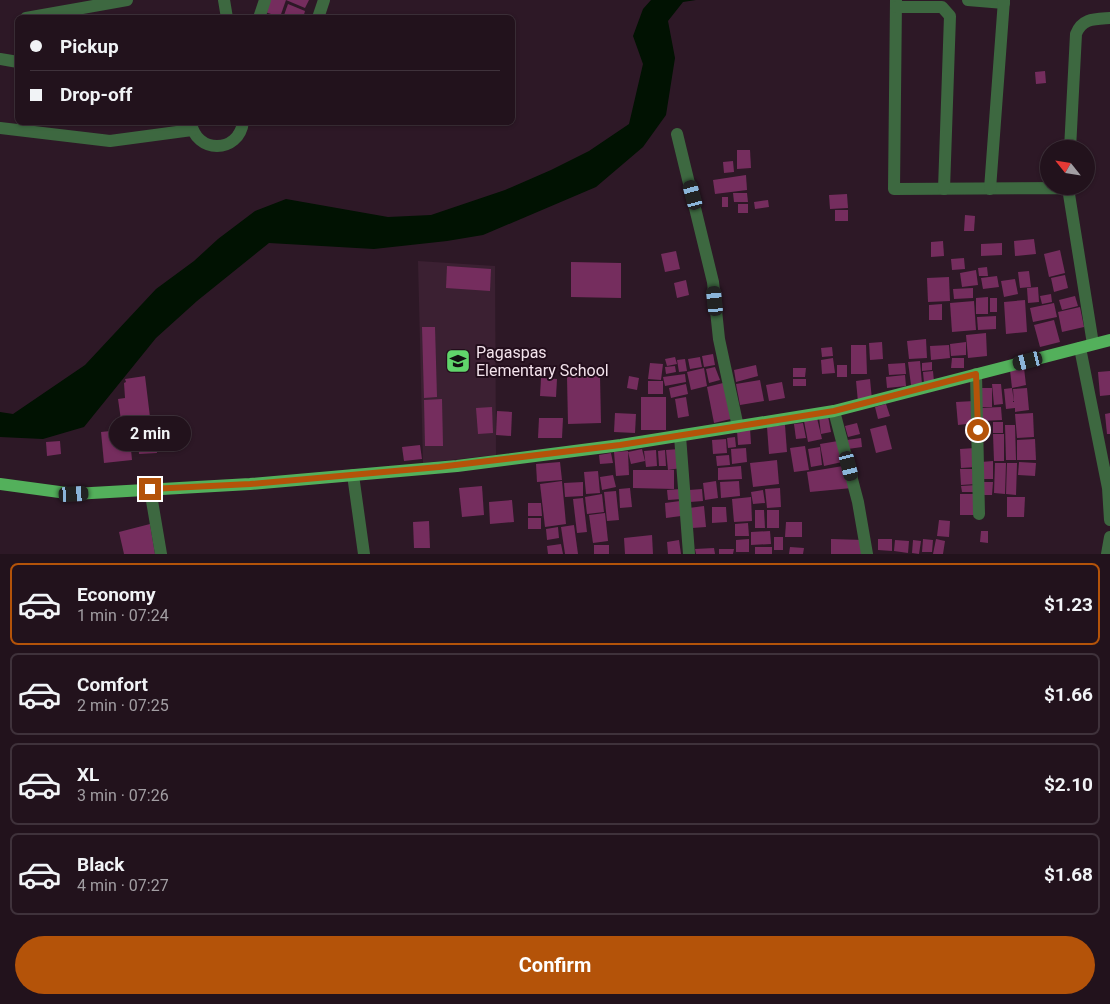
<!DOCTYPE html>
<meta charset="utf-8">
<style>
:root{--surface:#22121c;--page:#2a1b25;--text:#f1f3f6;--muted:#a29ea3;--line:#3f323b;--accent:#b45309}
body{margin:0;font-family:Roboto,sans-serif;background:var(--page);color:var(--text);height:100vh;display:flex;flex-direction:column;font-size:19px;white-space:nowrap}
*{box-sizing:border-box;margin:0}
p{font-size:16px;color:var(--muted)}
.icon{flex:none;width:28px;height:28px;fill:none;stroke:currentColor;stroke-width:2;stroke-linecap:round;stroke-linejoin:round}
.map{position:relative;height:554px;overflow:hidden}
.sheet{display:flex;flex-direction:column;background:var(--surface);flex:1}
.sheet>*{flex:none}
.guide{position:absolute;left:15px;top:15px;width:500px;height:110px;border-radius:8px;box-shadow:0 1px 4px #0004,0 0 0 1px var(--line);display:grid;align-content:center;height:110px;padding:0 15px;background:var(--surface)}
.needle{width:32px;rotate:300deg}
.controls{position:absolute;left:1040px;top:140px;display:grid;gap:10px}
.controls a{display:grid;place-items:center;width:55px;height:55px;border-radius:50%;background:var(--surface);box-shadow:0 1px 4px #0004,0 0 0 1px var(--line);font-size:25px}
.end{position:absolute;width:22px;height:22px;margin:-11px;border:6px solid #b45309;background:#fff;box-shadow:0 0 0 2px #fff}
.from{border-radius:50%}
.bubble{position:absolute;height:35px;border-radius:18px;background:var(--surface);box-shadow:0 1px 4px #0004,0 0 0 1px var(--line);font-size:16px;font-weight:700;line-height:35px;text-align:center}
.car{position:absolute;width:15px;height:30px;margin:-15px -8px;border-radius:6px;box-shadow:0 0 4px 1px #0007;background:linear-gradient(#222 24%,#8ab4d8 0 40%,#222 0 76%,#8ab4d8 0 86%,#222 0)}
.guide b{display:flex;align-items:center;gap:18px;height:48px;font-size:19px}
.guide b+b{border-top:1px solid var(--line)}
.guide i{width:12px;height:12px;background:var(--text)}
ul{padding:9px 0 0;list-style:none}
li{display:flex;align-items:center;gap:15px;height:82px;margin:0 10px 8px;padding:0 5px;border:2px solid var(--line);border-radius:8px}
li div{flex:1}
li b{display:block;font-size:19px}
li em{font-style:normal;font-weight:700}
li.current{border-color:var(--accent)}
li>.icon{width:45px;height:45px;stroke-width:1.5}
.primary-button{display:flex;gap:10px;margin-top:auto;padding:10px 15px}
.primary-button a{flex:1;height:58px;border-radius:30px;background:var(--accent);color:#fff;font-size:20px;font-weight:700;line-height:58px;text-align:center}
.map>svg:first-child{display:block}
.built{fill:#3b2032}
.water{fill:#011202}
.building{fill:#752d5e}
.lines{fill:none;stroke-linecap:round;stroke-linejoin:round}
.minor{stroke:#3d6840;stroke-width:12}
.major{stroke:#53b05b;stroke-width:12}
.route{stroke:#b45309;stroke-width:6}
.labels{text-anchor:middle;stroke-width:4;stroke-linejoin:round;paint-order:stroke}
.poi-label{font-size:16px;fill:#f3e3ec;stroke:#230e1c;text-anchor:start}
</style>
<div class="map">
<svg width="1110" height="554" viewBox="0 0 1110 554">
<rect width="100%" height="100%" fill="#2d1826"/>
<path class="built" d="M418,261L495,266L496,455L423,463Z"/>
<path class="water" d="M651,0H696L683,2L668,21L675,58L666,115L643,147L596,187L483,235L447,241L374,249L269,243L197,301L156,338L84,427L43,439L0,437V412L13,414L85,365L156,289L194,261L218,239L255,211L286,199L388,217L431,215L505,190L551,170L589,151L629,124L643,64L633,36L643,9Z"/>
<g class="building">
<path d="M270,0H286L280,17L265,12Z"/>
<path d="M286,0H309L305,8Z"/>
<path d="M288,4L305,11L303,18H283Z"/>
<path d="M1045,71L1046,83L1036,84L1035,72Z"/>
<path d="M737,150H750L751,168L737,169Z"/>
<path d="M733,161L734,172L724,173L723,162Z"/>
<path d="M746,175L747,190L715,194L713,180Z"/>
<path d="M733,193H747L748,202H734Z"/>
<path d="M847,194L848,208L830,209L829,195Z"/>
<rect x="722" y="197" width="6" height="10"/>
<path d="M768,200L769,207L755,209L754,202Z"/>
<rect x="738" y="204" width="10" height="9"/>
<rect x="835" y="210" width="13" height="11"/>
<path d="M965,215L975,216L974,231H964Z"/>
<path d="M1034,239L1036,254L1015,256L1014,241Z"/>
<path d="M943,241L944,256L931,257V242Z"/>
<path d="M1002,243V255L981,256V244Z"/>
<path d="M1060,250L1065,273L1049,277L1044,254Z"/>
<path d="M676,251L680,269L665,272L661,254Z"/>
<path d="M964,258L965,269L952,270L951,259Z"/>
<path d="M571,262L621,263V298L571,297Z"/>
<path d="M447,266L491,269L490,291L446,288Z"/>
<path d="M987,267L988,276H979L978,268Z"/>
<path d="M976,270L978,285L962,287L960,273Z"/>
<path d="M1029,271L1031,287L1020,288L1018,272Z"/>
<path d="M1065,275L1068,288L1054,292L1051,278Z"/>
<path d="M997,276L999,287L983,289L981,278Z"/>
<path d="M949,277L950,301L928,302L927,278Z"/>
<path d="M1015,279L1018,294L1004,297L1001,281Z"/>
<path d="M686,280L689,295L677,298L674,283Z"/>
<path d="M1038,287L1039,302L1028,303L1027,288Z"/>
<path d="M973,288V298L954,299L953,289Z"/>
<path d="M1051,294L1052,302L1042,304L1040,296Z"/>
<path d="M1075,296L1078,306L1062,310L1059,300Z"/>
<path d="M988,297V314H976V298Z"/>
<rect x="990" y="298" width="7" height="14"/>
<path d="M1025,300L1027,332L1006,334L1004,302Z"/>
<path d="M974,301L976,330L952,332L950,303Z"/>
<path d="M1054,303L1057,317L1033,322L1030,308Z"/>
<path d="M942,304V320H929V305Z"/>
<path d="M1080,307L1084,327L1062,332L1058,312Z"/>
<path d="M996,316V329L978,330L977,317Z"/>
<path d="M1054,320L1060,342L1040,347L1034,325Z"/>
<path d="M422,327H435L437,397L424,398Z"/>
<path d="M986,333L987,356L968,358L966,335Z"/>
<path d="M926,339L927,358L909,359L907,341Z"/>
<path d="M882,342L883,359L870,360L869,343Z"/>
<path d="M966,342V355L951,356L950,344Z"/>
<path d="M851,345H866L867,374H851Z"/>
<path d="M949,345L950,358L931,360L930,346Z"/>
<path d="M832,347L833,356L822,357L821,348Z"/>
<path d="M713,354L715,365L704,367L702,356Z"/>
<path d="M675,357L677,364L667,366L665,359Z"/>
<path d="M700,357L702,367L690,369L688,359Z"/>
<path d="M833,358L835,373L822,374L821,360Z"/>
<path d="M952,358H964V368H951Z"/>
<path d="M685,359L687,371L679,372L677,360Z"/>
<path d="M920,361L922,384L911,385L908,362Z"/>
<path d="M932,362V370L922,371V363Z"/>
<path d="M650,363L663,364L661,380L648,379Z"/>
<path d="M905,363L906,374L889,375L888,364Z"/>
<path d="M756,365L758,376L736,382L734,370Z"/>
<rect x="837" y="365" width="10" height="12"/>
<path d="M675,366L676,372L666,374L665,367Z"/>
<path d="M715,367L720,380L709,383L706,369Z"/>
<path d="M704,368L707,386L691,390L687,372Z"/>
<path d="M793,368H806L805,377H793Z"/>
<path d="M1024,368L1026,385L1012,388L1010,370Z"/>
<path d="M933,371L934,382L924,383L923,372Z"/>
<path d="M1110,371V395L1100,396L1098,372Z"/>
<path d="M685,374L686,382L665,386L663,377Z"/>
<path d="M905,375L906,386L887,388L886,377Z"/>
<path d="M145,376L150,417H147L148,420L127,422V419L121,420L118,399L125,398L124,383L126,382L125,379Z"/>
<path d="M600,376L601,423L568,424L567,377Z"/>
<path d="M629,376L639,378L637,390L627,388Z"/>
<path d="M541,378L557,379L556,397L540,396Z"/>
<rect x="793" y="379" width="13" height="7"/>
<path d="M870,379L872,400L858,402L856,381Z"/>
<path d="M760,380L764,401L740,405L736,384Z"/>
<rect x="648" y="381" width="15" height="13"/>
<path d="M727,382L735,418L714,423L707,387Z"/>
<path d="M782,382L785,398L769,401L766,385Z"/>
<path d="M686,384L688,394L671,398L669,388Z"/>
<path d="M992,384H1001L1003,404L994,405Z"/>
<rect x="980" y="388" width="12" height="19"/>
<path d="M1012,388L1014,402L1013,389L1027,388L1029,410L1015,412V408L1006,409L1004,389Z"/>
<rect x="641" y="397" width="25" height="33"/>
<path d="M686,397L689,416L678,418L675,399Z"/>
<path d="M442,399L443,446H425L424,400Z"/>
<path d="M974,401L975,423L958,425L956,402Z"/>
<path d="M886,404L890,416L878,419L875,407Z"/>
<path d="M492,407L493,433L478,434L476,408Z"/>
<path d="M1001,407L1002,420L981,421L980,408Z"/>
<path d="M497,411L512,412L511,436L496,435Z"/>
<path d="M615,413L636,414L635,433L614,432Z"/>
<path d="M1033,413L1034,437L1017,438L1015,414Z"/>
<path d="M1110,413V434H1107L1105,414Z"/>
<path d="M828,416L831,432L821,434L819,417Z"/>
<path d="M539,418H563L562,438H538Z"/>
<path d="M817,418L822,439L808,442L804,421Z"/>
<rect x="993" y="422" width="10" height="11"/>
<path d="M803,423L806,438L796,439L794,424Z"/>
<path d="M857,423L860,434L848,437L845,426Z"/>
<path d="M155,425L156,431L137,433L136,427Z"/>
<path d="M785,425L787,452L769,454L767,427Z"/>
<path d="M886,425L892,449L876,453L870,429Z"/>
<path d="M1005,425H1015L1016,460H1006Z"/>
<path d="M750,428L751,444L738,445L737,430Z"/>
<path d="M129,429L132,460L104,463L101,432Z"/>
<path d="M156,433L157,453L139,454L138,434Z"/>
<path d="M993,434H1004V461H994Z"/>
<path d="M735,437L736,447L728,448L727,438Z"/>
<path d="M861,438L862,447L848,449L847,440Z"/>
<path d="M726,439L727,453L713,454L712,440Z"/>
<path d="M1035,439L1036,460H1017V440Z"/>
<path d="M60,441L61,454L47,456L46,442Z"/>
<path d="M838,441L842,462L824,466L820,444Z"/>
<path d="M420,445L422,459L404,461L402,447Z"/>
<path d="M805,446L809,470L794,472L790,448Z"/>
<path d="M820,447L822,465L811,467L808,449Z"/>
<path d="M746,448L747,462L732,464L731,449Z"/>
<path d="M975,448L976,467L961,468L960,449Z"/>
<path d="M642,449L645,461L631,464L628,452Z"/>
<path d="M679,449L681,468L668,470L666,450Z"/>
<path d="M656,450L657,466L646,467L644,451Z"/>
<path d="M665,450L666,466H659L658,451Z"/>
<path d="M628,451L629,475L616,476L614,452Z"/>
<path d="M611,453L613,463L600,464L599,455Z"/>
<path d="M729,455L730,465L717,466L716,456Z"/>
<path d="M777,460L779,484L753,487L750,463Z"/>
<path d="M993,461V479H981V462Z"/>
<path d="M560,462L562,480L537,482L536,464Z"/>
<path d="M1019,462L1036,463L1035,476L1018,475Z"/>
<path d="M995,463H1006L1005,494L994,493Z"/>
<path d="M1007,463H1017L1016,495L1006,494Z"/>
<path d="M849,465L852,488L810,492L807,472Z"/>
<path d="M741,466L742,479L718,480V468Z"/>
<path d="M960,469H976V484L961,485Z"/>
<path d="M633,470H674V489L633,488Z"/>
<path d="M598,471L600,493L586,494L584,472Z"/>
<path d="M613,475L616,487L602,490L600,477Z"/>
<path d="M562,481L566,524L545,527L540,484Z"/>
<path d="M716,481L718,498L705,500L703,483Z"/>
<path d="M739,481L740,496L721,498L720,482Z"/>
<path d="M583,482V496L565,497L564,483Z"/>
<path d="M980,482H993L992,495H980Z"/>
<path d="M977,485V492H962L961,486Z"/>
<path d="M482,486L484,515L462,517L459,488Z"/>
<path d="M630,488L632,507L620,508L619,489Z"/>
<path d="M780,488L781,507L767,508L765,489Z"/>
<path d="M681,489L682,499L668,500L667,490Z"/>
<path d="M702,489L703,501L690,502L689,490Z"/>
<path d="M763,490L765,503L753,504L751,492Z"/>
<path d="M616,491L619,520L607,521L604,492Z"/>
<path d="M602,494L604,512L587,514L585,497Z"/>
<rect x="960" y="494" width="16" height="21"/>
<path d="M751,497L752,521L734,522L732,499Z"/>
<path d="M1007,497H1025L1024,517H1007Z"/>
<path d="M583,498L587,532L577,533L573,499Z"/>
<path d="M512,500L514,522L490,524L489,502Z"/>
<path d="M680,501L681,516L666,518L665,503Z"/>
<path d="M528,503H541L542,516H528Z"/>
<path d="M704,506L706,527L692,528L689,508Z"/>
<path d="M712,507H726L727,522L712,523Z"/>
<path d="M755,510H764L765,528H755Z"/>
<rect x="767" y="510" width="12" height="18"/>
<path d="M605,513L608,541L593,543L589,515Z"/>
<rect x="528" y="518" width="13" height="11"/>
<path d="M939,520L950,521L949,537L937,536Z"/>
<path d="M429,521L430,548H414L413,522Z"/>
<path d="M786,522H802V537H785Z"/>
<path d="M748,523L749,536H735V524Z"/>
<path d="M150,524L155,554H124L119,532Z"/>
<path d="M574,525L578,554H565L561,527Z"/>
<path d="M558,527L559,538L547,540L546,529Z"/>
<path d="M770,531L771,544L751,545V532Z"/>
<path d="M981,531H988V543L980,542Z"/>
<path d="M652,535L653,554H625L624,538Z"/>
<rect x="774" y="537" width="9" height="13"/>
<path d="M749,539V552H736V540Z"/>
<path d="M831,539L864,540V554H831Z"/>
<path d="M878,539H892V551L878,550Z"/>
<path d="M923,539L933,540L932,552H922Z"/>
<path d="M936,539L945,541L943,554H933Z"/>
<path d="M679,540L681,554H668L667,542Z"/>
<path d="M895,540L909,541L908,553L894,551Z"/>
<path d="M913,540L921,541L919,554L912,553Z"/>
<path d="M561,544L563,554H548L547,546Z"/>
<rect x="594" y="545" width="15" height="9"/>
<rect x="755" y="547" width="17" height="7"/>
<path d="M790,547L804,548L803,554H789Z"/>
<path d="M714,548L715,554H696L695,549Z"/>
<path d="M719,549H734L733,554H719Z"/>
</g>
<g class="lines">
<g class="minor">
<path d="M224,0L227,18"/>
<path d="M896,0L894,189L1068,188L1093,344"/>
<path d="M968,0L1004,3"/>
<path d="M896,7H942L950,16L944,189"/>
<path d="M26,18L127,0"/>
<path d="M259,18L265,0"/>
<path d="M318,18L324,0"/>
<path d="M0,59L18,62"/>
<path d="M191,122C195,154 239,154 243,122"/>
<path d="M0,128L110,141L192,130"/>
<path d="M677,134L713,282L719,339L738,427"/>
<path d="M1070,149L1076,34C1082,18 1095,19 1110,18"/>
<path d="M990,189L1004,0"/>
<path d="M1080,348L1108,488L1110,520"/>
<path d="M976,374L979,514"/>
<path d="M834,411L858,502L867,554"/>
<path d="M680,436L689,554"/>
<path d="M353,475L364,554"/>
<path d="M150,489L161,554"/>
<path d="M1107,554L1110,537"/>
</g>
<path class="major" d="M0,484L74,494L250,484L457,466L621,445L834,411L1110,340"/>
</g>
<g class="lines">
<path class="route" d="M150,489L250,484L439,467L620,445L834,411L976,374L978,430"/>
</g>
<defs>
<symbol id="school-square" viewBox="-11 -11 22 22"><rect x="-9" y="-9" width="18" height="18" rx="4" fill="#60d56b" stroke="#230e1c"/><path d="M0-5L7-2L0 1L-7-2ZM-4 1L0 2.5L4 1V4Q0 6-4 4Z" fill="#111"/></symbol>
</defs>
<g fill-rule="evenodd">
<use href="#school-square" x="444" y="347" width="28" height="28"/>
</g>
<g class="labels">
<g class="poi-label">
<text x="476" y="358">Pagaspas<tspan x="476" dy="18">Elementary School</tspan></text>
</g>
</g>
</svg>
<div class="controls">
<a><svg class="needle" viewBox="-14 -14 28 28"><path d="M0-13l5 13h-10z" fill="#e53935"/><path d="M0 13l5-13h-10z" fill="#a29ea3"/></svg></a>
</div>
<i class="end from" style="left:978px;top:430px"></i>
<i class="end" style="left:150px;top:489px"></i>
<div class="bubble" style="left:109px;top:416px;width:82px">2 min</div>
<i class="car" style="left:693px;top:195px;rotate:345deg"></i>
<i class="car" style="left:715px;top:301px;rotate:354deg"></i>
<i class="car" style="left:1028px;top:361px;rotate:256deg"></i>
<i class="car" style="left:849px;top:466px;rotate:166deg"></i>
<i class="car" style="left:74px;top:494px;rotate:87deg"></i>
<div class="guide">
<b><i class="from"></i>Pickup</b>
<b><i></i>Drop-off</b>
</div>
</div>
<section class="sheet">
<ul>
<li class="current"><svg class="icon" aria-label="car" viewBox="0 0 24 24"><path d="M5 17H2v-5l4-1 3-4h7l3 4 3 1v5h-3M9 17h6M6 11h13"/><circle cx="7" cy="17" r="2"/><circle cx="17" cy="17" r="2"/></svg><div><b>Economy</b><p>1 min · 07:24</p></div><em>$1.23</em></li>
<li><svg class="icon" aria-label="car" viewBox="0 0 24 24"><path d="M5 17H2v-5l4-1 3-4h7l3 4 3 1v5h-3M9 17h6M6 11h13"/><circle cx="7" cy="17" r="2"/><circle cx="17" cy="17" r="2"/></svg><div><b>Comfort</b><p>2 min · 07:25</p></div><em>$1.66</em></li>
<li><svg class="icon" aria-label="car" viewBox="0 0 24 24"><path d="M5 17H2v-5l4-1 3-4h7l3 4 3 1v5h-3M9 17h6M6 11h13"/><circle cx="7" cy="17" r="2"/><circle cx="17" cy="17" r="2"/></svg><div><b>XL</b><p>3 min · 07:26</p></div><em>$2.10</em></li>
<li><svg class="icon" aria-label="car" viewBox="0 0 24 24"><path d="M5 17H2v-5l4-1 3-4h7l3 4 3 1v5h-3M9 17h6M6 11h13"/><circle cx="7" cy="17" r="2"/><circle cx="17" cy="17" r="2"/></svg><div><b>Black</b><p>4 min · 07:27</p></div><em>$1.68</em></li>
</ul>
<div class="primary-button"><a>Confirm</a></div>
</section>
